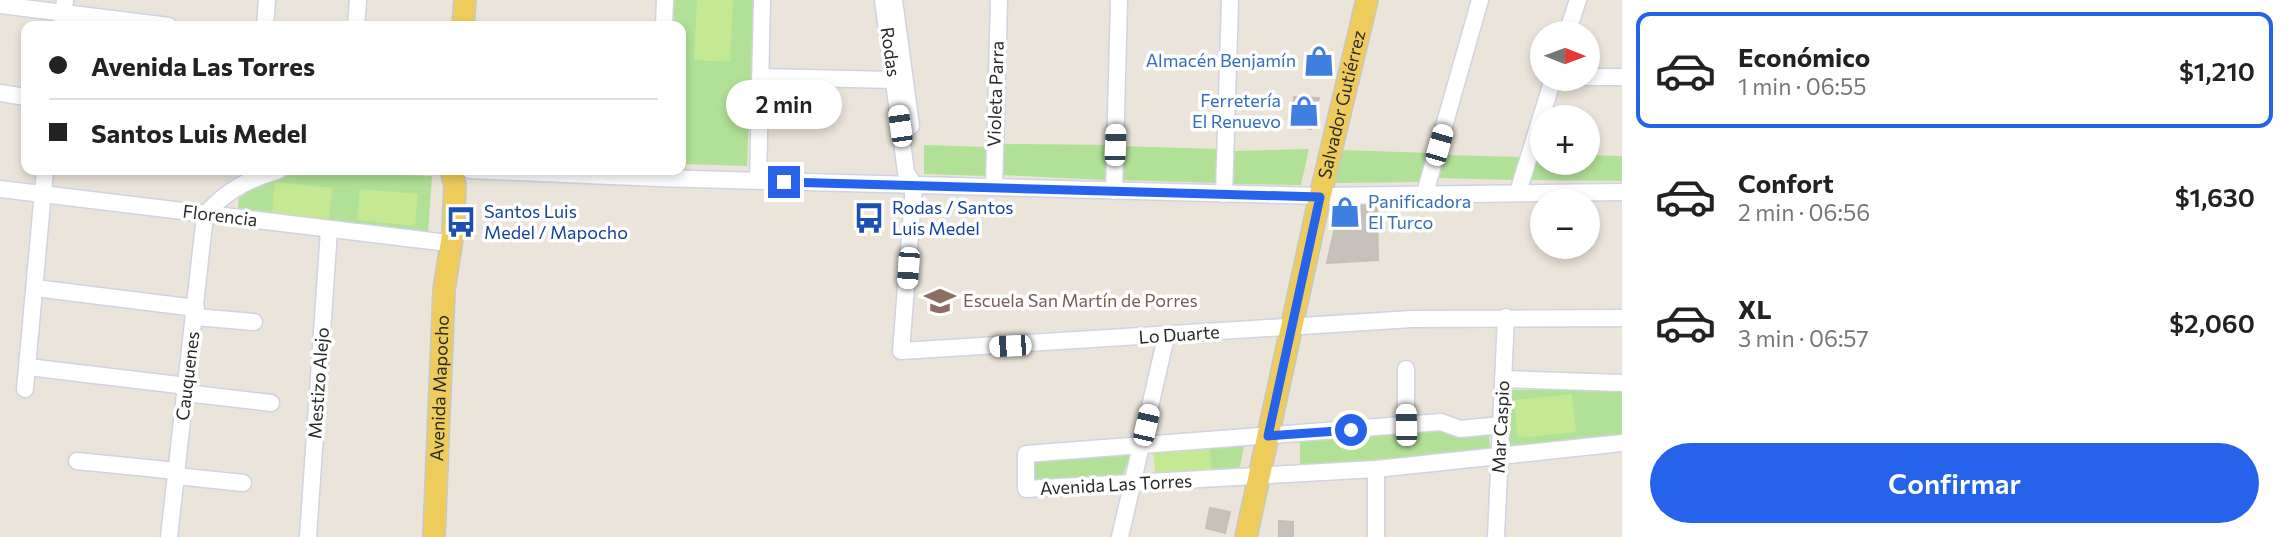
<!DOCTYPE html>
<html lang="es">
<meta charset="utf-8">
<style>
:root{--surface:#fff;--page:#f2f2f2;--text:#222;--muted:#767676;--line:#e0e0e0;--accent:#2563eb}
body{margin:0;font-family:Commissioner,sans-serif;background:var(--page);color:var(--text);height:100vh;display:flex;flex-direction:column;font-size:26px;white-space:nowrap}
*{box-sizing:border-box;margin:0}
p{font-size:23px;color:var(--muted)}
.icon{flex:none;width:38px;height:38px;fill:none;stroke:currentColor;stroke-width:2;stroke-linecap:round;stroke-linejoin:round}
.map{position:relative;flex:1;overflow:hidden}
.panel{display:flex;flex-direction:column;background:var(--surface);width:665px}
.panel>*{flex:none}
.banner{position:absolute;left:21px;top:21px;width:665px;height:154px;border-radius:14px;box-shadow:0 4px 10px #0003;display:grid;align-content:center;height:154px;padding:0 28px;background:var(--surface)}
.needle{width:46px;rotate:91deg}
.tools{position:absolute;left:1530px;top:21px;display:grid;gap:14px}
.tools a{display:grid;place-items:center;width:70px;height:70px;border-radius:50%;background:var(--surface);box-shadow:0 4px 10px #0003;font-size:35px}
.end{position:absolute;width:32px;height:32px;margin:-16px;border:9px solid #2563eb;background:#fff;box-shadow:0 0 0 4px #fff}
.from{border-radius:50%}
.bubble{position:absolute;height:49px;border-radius:24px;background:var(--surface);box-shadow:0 4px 10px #0003;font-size:23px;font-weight:600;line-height:49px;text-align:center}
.car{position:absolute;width:21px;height:42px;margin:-21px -10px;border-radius:9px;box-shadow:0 0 5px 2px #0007;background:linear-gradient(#fff 24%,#345 0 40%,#fff 0 76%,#345 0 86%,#fff 0)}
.banner b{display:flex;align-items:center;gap:24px;height:66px;font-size:26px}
.banner b+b{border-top:2px solid var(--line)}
.banner i{width:18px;height:18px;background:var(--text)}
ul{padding:12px 0 0;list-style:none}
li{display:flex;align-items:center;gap:21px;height:116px;margin:0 14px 10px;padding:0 14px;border:4px solid transparent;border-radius:14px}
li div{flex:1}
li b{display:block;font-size:26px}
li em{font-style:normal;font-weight:600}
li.on{border-color:var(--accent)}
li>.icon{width:63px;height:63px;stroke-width:1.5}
.button{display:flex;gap:14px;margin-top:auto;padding:14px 28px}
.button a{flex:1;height:80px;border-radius:42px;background:var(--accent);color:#fff;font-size:28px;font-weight:600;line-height:80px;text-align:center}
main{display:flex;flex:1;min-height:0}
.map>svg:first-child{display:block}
.green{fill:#b0e197}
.pitch{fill:#c4e992}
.building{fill:#c6c1ba;stroke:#c6c0b4;stroke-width:2}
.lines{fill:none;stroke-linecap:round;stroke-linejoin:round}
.minor-casing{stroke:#d0d3e2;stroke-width:19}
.major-casing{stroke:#c7c7c7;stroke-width:24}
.minor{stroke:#fff;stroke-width:16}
.major{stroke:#eecc5c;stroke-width:21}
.route{stroke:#2563eb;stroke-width:9}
.labels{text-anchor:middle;stroke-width:7;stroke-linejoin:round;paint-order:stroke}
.street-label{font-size:18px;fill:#292929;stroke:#fff}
.shop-label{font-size:18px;fill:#366cbe;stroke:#fff;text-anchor:end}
.transit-label{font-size:18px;fill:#164399;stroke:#fff;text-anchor:start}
.education-label{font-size:18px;fill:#785e54;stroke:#fff;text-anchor:start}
</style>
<main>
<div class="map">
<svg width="1622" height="537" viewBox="0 0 1622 537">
<rect width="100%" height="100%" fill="#ebe4da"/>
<g class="green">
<path d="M671,0H754L747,166L681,164V26H670Z"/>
<path d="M1004,144L1109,145L1107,180L1002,175Z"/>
<path d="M924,145L988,147L987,176L924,174Z"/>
<path d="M1119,146L1217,149L1216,183L1118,180Z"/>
<path d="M1309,149L1301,185L1229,184L1233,151Z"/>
<path d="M1341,150L1430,153L1421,182L1333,183Z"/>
<path d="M1538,154H1542V163H1587V155L1622,156V181L1530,180Z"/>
<path d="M1446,155L1520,157L1515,180L1439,178Z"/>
<path d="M313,171L432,176L428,233L238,208L239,198C260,182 286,174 313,171Z"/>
<path d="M1622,389V437L1505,448L1507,390Z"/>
<path d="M1424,426L1460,435L1489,432L1490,449L1300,470V439Z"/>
<path d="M1245,441L1238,476L1212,478L1209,444Z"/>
<path d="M1131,453L1121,481L1034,484L1033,458Z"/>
</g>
<g class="pitch">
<path d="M697,0H733L730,62L694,60Z"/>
<path d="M275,182L332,188L329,219L272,214Z"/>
<path d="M360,189L418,194L415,226L357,220Z"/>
<path d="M1572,394L1576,432L1518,438L1514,400Z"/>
<path d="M1209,444L1212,478L1156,482L1153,449Z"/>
</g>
<g class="building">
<path d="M1314,53H1330L1326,70L1313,69Z"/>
<path d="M1294,97L1319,98L1311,129L1292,125Z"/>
<path d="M1340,205L1377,206L1378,260L1327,263Z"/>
<path d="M1210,508L1230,512L1225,533L1206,528Z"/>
<path d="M1279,521L1293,522V537H1279Z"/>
</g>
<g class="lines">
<defs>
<g id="minor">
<path d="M883,0L906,172L914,185L901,351L1412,319L1622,318"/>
<path d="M894,0L911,126"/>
<path d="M0,5L169,26"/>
<path d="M62,26L65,0"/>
<path d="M265,26L267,0"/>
<path d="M356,26L358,0"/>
<path d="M664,26L665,0"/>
<path d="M1567,33L1578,0"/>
<path d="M760,77L894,80"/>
<path d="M1587,77H1622"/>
<path d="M0,93L26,97"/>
<path d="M470,170L658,178L1320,196L1622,192"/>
<path d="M758,181L762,0"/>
<path d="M994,187L999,0"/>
<path d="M0,189L440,242"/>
<path d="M1114,191L1119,0"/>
<path d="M1518,192L1553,79"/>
<path d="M1425,193L1480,0"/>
<path d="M1224,194L1230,0"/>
<path d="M205,215C225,191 249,179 279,170"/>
<path d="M35,288L196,308"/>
<path d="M195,317L254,322"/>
<path d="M28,367L187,386"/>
<path d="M1406,369V425"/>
<path d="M1503,379L1622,383"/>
<path d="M25,389L45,170"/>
<path d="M186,393L271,403"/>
<path d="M1501,425L1460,429L1441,422L1026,454V489L1376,469L1622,443"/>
<path d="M77,461L177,471"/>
<path d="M1376,469V537"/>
<path d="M176,476L243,483"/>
<path d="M169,537L205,215"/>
<path d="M308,537L329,230"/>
<path d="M1120,537L1166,337"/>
<path d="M1496,537L1506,317"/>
</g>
<g id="major">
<path d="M463,26L465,0"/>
<path id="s1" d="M434,537L444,290L453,232L455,185L451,170"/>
<path id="s2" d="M1246,537L1318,205L1367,0"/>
</g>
</defs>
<use href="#minor" class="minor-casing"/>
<use href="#major" class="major-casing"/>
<use href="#minor" class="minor"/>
<use href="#major" class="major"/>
</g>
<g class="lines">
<path class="route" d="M784,182L1320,197L1268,436L1351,430"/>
</g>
<defs>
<symbol id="shop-bare" viewBox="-9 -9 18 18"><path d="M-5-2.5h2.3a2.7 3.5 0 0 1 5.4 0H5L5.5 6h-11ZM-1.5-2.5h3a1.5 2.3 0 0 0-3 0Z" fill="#3f7fe0" stroke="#fff" stroke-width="2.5" paint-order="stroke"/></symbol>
<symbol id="bus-bare" viewBox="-9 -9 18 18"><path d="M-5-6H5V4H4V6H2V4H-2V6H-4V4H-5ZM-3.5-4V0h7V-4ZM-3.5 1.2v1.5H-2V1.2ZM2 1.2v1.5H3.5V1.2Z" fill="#1a4fb4" stroke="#fff" stroke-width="2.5" paint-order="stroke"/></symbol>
<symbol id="school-bare" viewBox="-9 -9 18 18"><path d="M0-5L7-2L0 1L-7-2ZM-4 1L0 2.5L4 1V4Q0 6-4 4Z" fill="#8d6e63" stroke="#fff" stroke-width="2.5" paint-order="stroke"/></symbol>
</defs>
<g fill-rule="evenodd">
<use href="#shop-bare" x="1297" y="39" width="44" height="44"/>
<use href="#shop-bare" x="1282" y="89" width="44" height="44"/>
<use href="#shop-bare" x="1323" y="190" width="44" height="44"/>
<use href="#bus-bare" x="847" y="196" width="44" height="44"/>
<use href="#bus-bare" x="439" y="200" width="44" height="44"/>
<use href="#school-bare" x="918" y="279" width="44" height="44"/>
</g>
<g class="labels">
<g class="street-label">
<text transform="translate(890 52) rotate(82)" y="6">Rodas</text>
<text transform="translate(996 94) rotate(-88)" y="6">Violeta Parra</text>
<text dy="6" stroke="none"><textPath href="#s2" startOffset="443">Salvador Gutiérrez</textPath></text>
<text transform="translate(220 216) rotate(7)" y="6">Florencia</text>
<text transform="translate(1179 335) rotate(-4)" y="6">Lo Duarte</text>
<text transform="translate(188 376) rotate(-83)" y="6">Cauquenes</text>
<text transform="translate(319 383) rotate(-86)" y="6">Mestizo Alejo</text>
<text dy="6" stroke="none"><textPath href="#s1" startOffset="149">Avenida Mapocho</textPath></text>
<text transform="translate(1501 427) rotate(-87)" y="6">Mar Caspio</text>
<text transform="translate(1116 485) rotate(-3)" y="6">Avenida Las Torres</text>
</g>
<g class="shop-label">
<text x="1296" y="67">Almacén Benjamín</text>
<text x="1281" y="107">Ferretería<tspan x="1281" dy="21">El Renuevo</tspan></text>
<text x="1368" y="208" text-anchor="start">Panificadora<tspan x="1368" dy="21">El Turco</tspan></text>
</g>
<g class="transit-label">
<text x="892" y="214">Rodas / Santos<tspan x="892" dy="21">Luis Medel</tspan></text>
<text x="484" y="218">Santos Luis<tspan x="484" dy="21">Medel / Mapocho</tspan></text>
</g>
<g class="education-label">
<text x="963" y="307">Escuela San Martín de Porres</text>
</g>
</g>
</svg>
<div class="tools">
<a><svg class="needle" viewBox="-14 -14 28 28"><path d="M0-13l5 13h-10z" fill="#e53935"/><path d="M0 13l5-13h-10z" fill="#767676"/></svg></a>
<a>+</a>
<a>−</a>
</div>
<i class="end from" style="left:1351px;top:430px"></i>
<i class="end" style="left:784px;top:182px"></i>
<div class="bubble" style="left:726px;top:80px;width:116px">2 min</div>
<i class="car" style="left:900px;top:126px;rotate:352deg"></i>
<i class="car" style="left:1115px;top:145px;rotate:2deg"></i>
<i class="car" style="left:1439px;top:145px;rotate:16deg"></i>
<i class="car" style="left:908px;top:268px;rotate:184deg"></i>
<i class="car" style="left:1010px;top:346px;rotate:267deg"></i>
<i class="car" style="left:1146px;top:425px;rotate:13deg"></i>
<i class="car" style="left:1406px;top:425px;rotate:359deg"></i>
<div class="banner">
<b><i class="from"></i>Avenida Las Torres</b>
<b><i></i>Santos Luis Medel</b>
</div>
</div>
<section class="panel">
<ul>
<li class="on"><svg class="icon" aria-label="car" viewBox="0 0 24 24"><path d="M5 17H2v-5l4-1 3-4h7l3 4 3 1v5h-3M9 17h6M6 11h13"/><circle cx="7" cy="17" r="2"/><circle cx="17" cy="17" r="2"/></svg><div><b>Económico</b><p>1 min · 06:55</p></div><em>$1,210</em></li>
<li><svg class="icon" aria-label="car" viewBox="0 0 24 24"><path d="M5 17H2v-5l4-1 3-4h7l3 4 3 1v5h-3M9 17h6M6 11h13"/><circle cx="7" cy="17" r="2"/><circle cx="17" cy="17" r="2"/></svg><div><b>Confort</b><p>2 min · 06:56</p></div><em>$1,630</em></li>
<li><svg class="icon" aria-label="car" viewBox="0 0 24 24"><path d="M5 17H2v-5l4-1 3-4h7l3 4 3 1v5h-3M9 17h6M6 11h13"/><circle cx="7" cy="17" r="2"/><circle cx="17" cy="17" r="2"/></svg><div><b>XL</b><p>3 min · 06:57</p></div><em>$2,060</em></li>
</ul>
<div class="button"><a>Confirmar</a></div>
</section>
</main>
